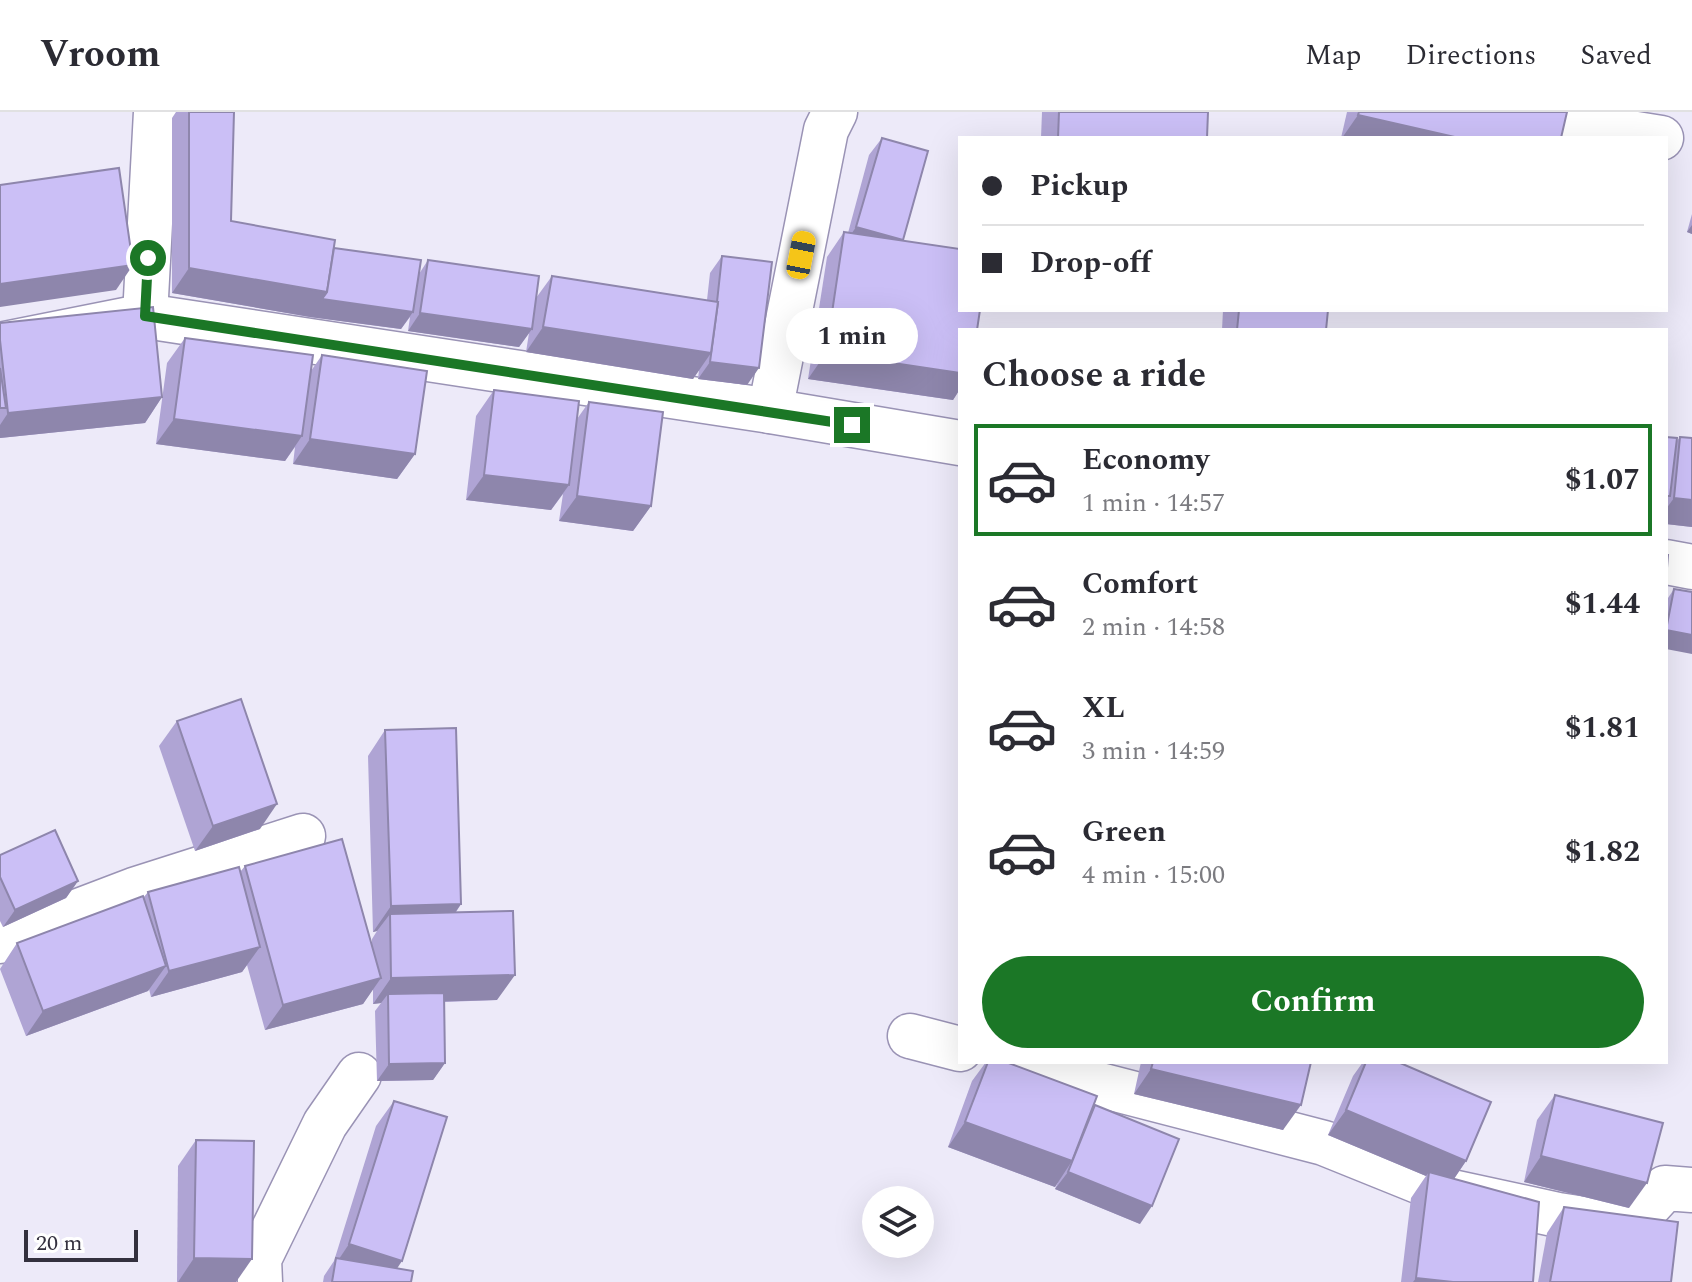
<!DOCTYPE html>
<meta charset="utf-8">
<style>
:root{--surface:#fff;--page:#f2f2f3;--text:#2b2b33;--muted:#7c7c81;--line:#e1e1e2;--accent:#1b7726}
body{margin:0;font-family:Spectral,serif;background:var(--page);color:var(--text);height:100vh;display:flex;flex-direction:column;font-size:30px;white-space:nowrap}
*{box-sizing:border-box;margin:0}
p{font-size:26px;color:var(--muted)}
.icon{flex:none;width:44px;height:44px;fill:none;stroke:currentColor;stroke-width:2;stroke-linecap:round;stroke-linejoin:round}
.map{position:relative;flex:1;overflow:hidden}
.side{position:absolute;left:958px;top:216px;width:710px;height:736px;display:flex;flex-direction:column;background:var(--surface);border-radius:0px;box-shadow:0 8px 32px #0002}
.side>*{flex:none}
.guide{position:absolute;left:958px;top:24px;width:710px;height:176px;border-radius:0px;box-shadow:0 8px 32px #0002;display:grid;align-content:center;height:176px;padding:0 24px;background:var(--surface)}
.tools{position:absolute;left:862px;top:1074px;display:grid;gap:16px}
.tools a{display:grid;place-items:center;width:72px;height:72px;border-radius:50%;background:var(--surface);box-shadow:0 8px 32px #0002;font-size:40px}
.scale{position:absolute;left:24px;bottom:20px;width:114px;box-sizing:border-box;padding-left:8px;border:4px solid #33303e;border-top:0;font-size:22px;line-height:28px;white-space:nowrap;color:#33303e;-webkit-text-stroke:6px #fff;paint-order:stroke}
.end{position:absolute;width:36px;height:36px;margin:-18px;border:10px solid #1b7726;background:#fff;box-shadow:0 0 0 4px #fff}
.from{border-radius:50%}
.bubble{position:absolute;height:56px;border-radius:28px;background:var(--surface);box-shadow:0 8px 32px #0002;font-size:26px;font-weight:700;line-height:56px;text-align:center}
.car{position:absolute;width:24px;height:48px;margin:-24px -12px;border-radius:10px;box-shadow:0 0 6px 2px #0007;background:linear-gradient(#f5c518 24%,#345 0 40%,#f5c518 0 76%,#345 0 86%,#f5c518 0)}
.guide b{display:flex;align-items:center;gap:28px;height:76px;font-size:30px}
.guide b+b{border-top:2px solid var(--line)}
.guide i{width:20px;height:20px;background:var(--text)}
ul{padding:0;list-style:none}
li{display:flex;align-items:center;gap:24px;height:112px;margin:0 16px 12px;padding:0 8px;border:4px solid transparent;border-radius:0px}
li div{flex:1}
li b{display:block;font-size:30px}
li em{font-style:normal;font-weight:700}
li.on{border-color:var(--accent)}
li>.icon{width:72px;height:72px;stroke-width:1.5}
h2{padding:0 24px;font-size:36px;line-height:96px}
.primary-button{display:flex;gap:16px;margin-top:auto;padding:16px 24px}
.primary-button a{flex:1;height:92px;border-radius:48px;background:var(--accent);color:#fff;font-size:32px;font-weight:700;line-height:92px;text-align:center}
header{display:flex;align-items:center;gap:48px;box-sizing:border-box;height:112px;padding:0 40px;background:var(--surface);border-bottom:2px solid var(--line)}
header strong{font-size:38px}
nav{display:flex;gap:44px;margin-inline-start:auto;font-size:28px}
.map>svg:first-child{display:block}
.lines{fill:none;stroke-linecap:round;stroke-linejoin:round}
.minor-casing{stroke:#9a93b5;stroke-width:47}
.minor{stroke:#fff;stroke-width:44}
.wall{fill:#afa4d4}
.shaded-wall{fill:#8e86ac}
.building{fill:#cbbff6;stroke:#8e86ac;stroke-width:2}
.route{stroke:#1b7726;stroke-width:10}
</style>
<header>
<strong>Vroom</strong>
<nav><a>Map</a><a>Directions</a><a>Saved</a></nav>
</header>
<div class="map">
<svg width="1692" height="1170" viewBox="0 0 1692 1170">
<rect width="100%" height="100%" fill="#edeaf9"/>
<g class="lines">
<defs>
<g id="minor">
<path d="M1553,0L1630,21L1661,26"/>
<path d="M145,204L156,0"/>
<path d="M0,233L145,204L770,299L960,331"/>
<path d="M770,299L826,18L835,0"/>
<path d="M1666,450L1692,455"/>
<path d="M0,829L134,778L303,724"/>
<path d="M910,924L960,937"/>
<path d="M1011,950L1324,1031L1438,1077L1558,1103L1630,1114L1665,1076L1692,1078"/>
<path d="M260,1170L259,1147L325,1012L359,963"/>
</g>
</defs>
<use href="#minor" class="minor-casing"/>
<use href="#minor" class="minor"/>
</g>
<g class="wall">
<path d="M176,0H234L231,109L334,136L419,162L428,148L536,186L552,164L707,188L710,161L722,144L747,273L698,267L699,258L693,267L526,240L529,221L519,235L408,219L410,205L401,217L310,205L172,181V6Z"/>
<path d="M1042,0H1208L1207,26H1041Z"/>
<path d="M1347,0H1567L1561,26H1341Z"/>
<path d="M882,26L902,129L960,218V277L953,288L808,267L827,145L844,120L848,121L869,43Z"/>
<path d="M1692,102V122L1687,120Z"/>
<path d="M1223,198H1328L1326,218H1222Z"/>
<path d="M0,211L162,285L145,311L0,326Z"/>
<path d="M185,226L311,259L322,243L415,342L397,367L293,352L295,335L285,349L156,332L167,251Z"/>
<path d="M494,278L577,307L589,290L651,394L633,419L559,409L563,382L551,398L466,388L476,304Z"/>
<path d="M1666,325L1676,330L1680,325L1692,326V415L1666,412Z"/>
<path d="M1674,477L1666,537V489Z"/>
<path d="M177,609L260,717L195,739L159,634Z"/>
<path d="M385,618L461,792L456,800L497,888L444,890L445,951L433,968L377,969L375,899L381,891L373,892V877L363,892L265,918L247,853L242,860L151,885L149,877L148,879L26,924L0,857L17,831L143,786L148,780L240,760L245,754L372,836V827L377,819L373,820L368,644Z"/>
<path d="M0,743L78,769L66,786L3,815L0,809Z"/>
<path d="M986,950H1006L1093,996L1140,1112L1055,1077L1058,1070L1055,1075L948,1035L972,969Z"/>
<path d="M1141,950H1311L1283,1018L1134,982Z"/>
<path d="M1363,950H1398L1466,1049L1454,1067L1533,1170H1401L1411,1086L1426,1064L1328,1023L1353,964Z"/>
<path d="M1555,983L1629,1096L1524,1070L1537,1008Z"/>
<path d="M394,989L397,1157L411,1170H323L324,1164L334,1149L376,1014Z"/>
<path d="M196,1028L236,1170H177L178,1054Z"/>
<path d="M1564,1095L1671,1170H1538L1547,1121Z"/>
</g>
<g class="shaded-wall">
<path d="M1358,3L1459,26H1342Z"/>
<path d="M1692,113V122L1687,120Z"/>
<path d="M856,115L903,128L844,133Z"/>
<path d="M133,153L116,178L0,195V172Z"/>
<path d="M189,156L327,180L413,200L401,217L310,205L172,181Z"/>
<path d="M420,201L532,217L519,235L408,219Z"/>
<path d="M543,215L711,241L693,267L526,240Z"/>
<path d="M826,241L960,261V277L953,288L808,267Z"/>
<path d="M710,250L759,256L747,273L698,267Z"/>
<path d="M162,285L145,311L0,326V313L8,301Z"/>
<path d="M174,307L302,324L285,349L156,332Z"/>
<path d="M310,327L415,342L397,367L293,352Z"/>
<path d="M484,363L569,373L551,398L466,388Z"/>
<path d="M577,384L651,394L633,419L559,409Z"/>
<path d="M1674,386L1692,388V415L1666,412V397Z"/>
<path d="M1666,518L1692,523V542L1666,537Z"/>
<path d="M277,692L260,717L195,739L213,714Z"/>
<path d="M78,769L66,786L3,815L15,798Z"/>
<path d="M461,792L443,818L390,802L377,819L373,820L391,794Z"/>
<path d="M260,835L242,860L151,885L169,859Z"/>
<path d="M166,854L148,879L26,924L43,899Z"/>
<path d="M515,863L497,888L388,891V882L381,891L373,892L391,866Z"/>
<path d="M381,866L363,892L265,918L283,893Z"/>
<path d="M445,951L433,968L377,969L389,952Z"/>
<path d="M1151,957L1301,993L1283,1018L1134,982Z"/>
<path d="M1346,998L1466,1049L1449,1074L1429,1060L1426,1064L1328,1023Z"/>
<path d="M965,1010L1072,1049L1055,1075L948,1035Z"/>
<path d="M1541,1044L1647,1071L1629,1096L1524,1070Z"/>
<path d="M1068,1060L1152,1094L1140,1112L1055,1077Z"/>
<path d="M349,1132L402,1149L388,1170L335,1153Z"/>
<path d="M194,1146L252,1147L236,1170H178Z"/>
<path d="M1416,1166L1453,1170H1413Z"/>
</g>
<g class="building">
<path d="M189,0H234L231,109L335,128L327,180L189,156Z"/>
<path d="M1059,0H1208L1207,26H1058Z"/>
<path d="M1359,0H1567L1561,26H1459L1358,3Z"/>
<path d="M882,26L928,39L903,128L856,115Z"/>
<path d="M119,56L133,153L0,172V73Z"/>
<path d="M844,120L960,137V198H980L977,218H960V261L826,241Z"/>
<path d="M334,136L421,148L413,200L322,187L327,180Z"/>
<path d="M722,144L772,150L759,256L710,250L718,190H717Z"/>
<path d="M428,148L539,164L532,217L420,201Z"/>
<path d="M552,164L718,190L711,241L543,215Z"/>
<path d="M153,195L162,285L8,301L0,228V211Z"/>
<path d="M1239,198H1328L1326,218H1237Z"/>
<path d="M185,226L313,243L302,324L174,307Z"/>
<path d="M322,243L427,259L415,342L310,327Z"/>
<path d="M0,256L6,296H0Z"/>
<path d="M494,278L579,289L569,373L484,363Z"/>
<path d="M589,290L663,300L651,394L577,384Z"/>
<path d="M1666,325L1677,326L1670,384H1666Z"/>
<path d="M1680,325L1692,326V388L1674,386Z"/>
<path d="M1666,443H1668L1666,469Z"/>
<path d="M1674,477L1692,480V523L1666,518Z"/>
<path d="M241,587L277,692L213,714L177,609Z"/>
<path d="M456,616L461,792L391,794L385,618Z"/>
<path d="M55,718L78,769L15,798L0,765V743Z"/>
<path d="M342,727L381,866L283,893L245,754Z"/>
<path d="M239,755L260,835L169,859L148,780Z"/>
<path d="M143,784L166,854L43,899L17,831Z"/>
<path d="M513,799L515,863L391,866L390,802Z"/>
<path d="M444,881L445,951L389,952L388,882Z"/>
<path d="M988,950H1006L1097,984L1072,1049L965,1010Z"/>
<path d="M1153,950H1311L1301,993L1151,957Z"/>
<path d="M1366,950H1398L1491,990L1466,1049L1346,998Z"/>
<path d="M1555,983L1663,1011L1647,1071L1541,1044Z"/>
<path d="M394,989L447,1005L402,1149L349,1132Z"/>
<path d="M1095,993L1179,1027L1152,1094L1068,1060Z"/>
<path d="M196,1028L254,1029L252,1147L194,1146Z"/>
<path d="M1429,1060L1539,1090L1533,1170H1453L1416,1166Z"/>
<path d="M1564,1095L1678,1110L1671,1170H1550Z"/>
<path d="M336,1146L413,1159L411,1170H332Z"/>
</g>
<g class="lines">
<path class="route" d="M148,146L145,204L852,313"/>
</g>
</svg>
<div class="tools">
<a><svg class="icon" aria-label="layers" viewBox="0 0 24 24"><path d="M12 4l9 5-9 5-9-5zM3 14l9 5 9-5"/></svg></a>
</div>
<div class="scale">20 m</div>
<i class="end from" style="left:148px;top:146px"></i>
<i class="end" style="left:852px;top:313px"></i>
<div class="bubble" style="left:786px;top:196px;width:132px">1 min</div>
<i class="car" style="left:801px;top:143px;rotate:11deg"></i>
<div class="guide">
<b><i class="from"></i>Pickup</b>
<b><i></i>Drop-off</b>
</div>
<section class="side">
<h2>Choose a ride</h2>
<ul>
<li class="on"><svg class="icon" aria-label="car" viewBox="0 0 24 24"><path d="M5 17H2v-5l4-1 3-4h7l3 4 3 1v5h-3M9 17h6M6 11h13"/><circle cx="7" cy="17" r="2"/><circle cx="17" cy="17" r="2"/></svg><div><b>Economy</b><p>1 min · 14:57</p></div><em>$1.07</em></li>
<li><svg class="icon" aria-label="car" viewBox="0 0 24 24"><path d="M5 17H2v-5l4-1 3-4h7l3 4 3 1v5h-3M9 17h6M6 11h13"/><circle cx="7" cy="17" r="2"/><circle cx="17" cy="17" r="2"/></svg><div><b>Comfort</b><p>2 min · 14:58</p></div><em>$1.44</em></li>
<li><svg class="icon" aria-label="car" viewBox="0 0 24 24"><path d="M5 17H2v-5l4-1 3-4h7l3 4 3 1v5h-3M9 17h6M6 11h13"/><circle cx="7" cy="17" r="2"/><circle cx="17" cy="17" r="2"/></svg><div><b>XL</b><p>3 min · 14:59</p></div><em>$1.81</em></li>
<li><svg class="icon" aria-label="car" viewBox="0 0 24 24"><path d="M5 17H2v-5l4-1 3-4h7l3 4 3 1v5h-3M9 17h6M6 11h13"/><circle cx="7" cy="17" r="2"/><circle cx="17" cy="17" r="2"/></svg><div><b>Green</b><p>4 min · 15:00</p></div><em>$1.82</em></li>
</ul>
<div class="primary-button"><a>Confirm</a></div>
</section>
</div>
